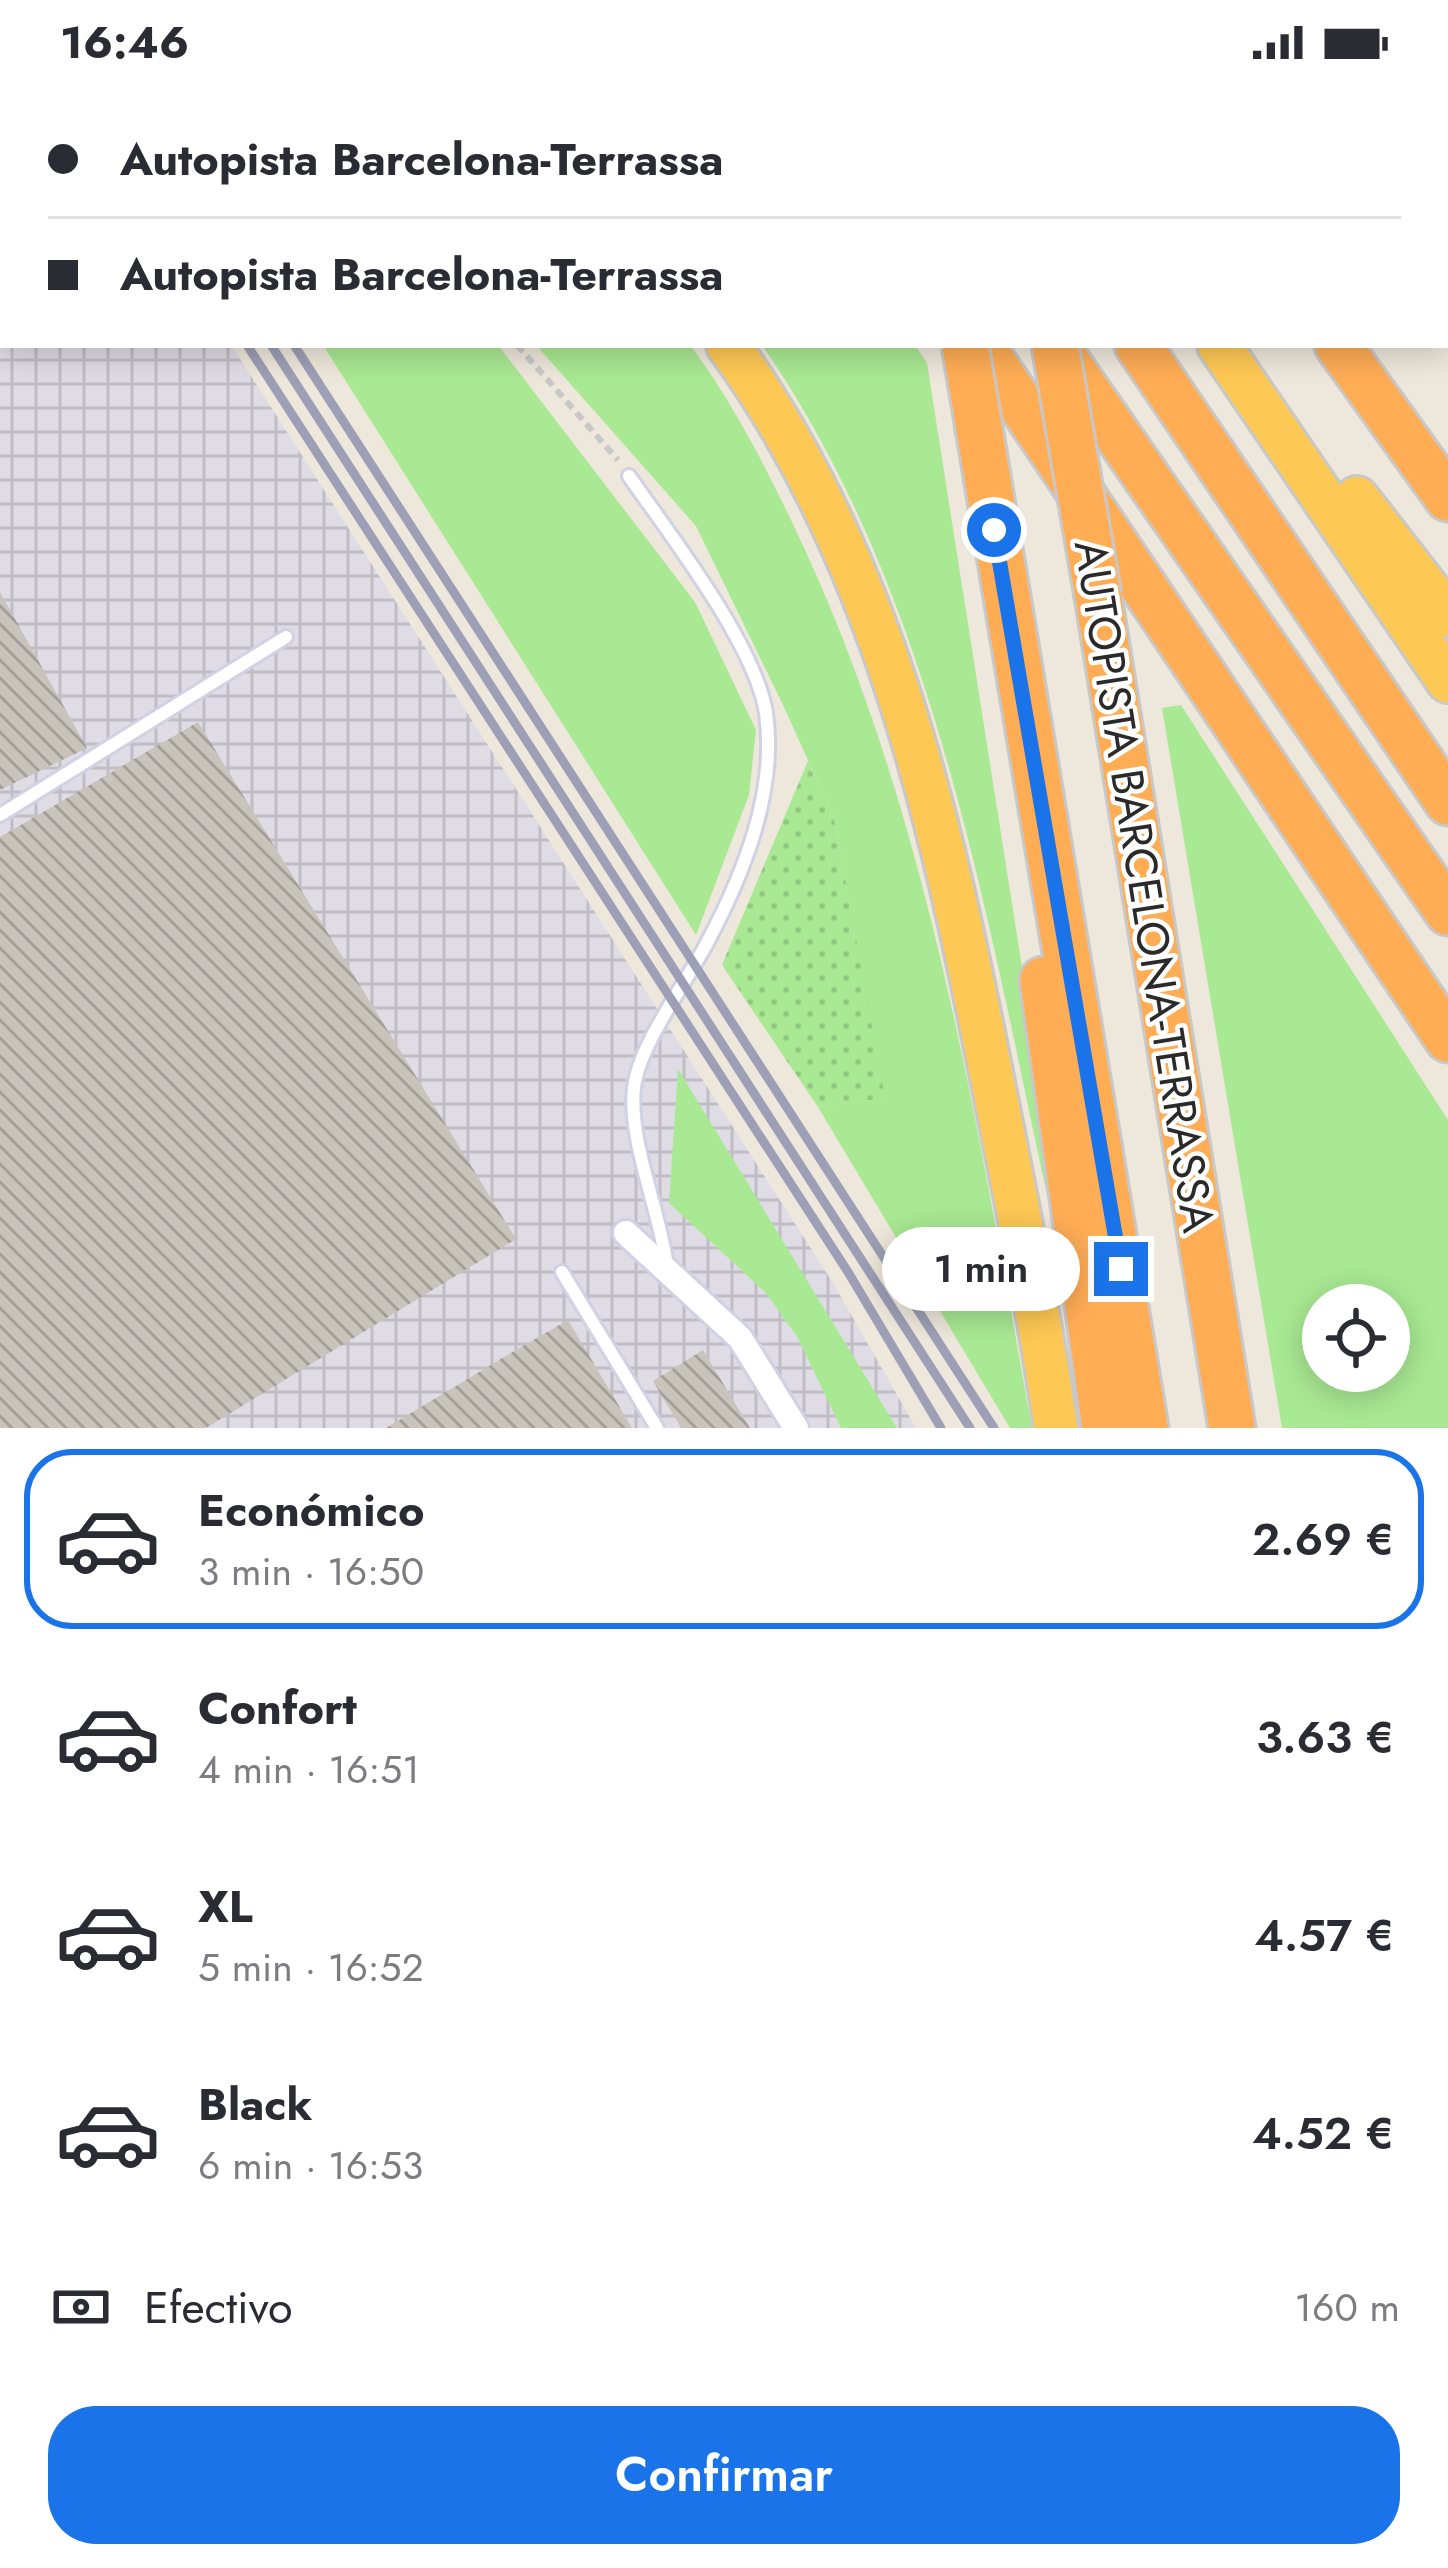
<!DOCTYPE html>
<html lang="es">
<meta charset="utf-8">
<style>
:root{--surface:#fff;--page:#f2f2f3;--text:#2b2b33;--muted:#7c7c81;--line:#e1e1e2;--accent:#1a73e8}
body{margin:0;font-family:Jost,sans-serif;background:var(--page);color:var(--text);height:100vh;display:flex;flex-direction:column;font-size:45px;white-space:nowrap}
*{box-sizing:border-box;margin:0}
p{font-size:39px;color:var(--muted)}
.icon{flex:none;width:66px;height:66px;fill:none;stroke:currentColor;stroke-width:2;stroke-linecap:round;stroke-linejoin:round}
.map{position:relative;height:1344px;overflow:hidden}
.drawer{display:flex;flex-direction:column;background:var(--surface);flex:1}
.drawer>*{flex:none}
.banner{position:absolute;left:0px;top:0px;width:1449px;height:264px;box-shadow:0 6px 30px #0003;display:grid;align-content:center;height:264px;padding:0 48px;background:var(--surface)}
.buttons{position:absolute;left:1302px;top:1200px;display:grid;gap:24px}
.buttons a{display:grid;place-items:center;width:108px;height:108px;border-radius:50%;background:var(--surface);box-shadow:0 6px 30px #0003;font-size:60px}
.end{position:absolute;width:54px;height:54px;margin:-27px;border:15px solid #1a73e8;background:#fff;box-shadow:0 0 0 6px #fff}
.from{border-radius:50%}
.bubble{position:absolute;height:84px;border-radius:42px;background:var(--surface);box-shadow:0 6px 30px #0003;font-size:39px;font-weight:600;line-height:84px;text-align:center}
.banner b{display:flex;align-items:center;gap:42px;height:114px;font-size:45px}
.banner b+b{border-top:3px solid var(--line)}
.banner i{width:30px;height:30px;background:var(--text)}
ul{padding:21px 0 0;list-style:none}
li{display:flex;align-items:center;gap:36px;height:180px;margin:0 24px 18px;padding:0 24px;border:6px solid transparent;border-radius:48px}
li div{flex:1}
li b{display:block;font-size:45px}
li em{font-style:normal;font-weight:600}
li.on{border-color:var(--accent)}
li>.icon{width:108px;height:108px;stroke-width:1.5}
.pay{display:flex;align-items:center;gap:30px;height:132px;padding:0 48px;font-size:45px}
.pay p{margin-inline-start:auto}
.button{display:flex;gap:24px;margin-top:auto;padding:24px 48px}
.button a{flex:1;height:138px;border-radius:48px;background:var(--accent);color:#fff;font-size:48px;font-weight:600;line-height:138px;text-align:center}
.status{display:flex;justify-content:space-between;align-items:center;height:84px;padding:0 60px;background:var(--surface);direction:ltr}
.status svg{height:33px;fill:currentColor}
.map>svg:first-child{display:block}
.industrial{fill:url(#industrial-grid)}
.grass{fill:#a9e993;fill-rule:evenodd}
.garden{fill:url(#garden-dots)}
.building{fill:url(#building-back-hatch)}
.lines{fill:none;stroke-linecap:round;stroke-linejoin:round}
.service-casing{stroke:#d0d2e4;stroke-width:18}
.minor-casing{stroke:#d0d2e4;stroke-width:30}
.trunk-casing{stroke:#c8c8c8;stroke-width:48}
.motorway-casing{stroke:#c8c8c8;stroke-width:51}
.path{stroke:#c8c8c8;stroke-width:6;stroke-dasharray:9 6;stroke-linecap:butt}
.service{stroke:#fff;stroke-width:12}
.minor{stroke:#fff;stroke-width:24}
.trunk{stroke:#fec854;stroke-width:42}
.motorway{stroke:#ffad55;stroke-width:45}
.rail{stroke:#9d9fb6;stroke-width:9}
.motorway-bridge-casing{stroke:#c8c8c8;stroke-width:51;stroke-linecap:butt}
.motorway-bridge{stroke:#ffad55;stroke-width:45}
.route{stroke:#1a73e8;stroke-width:15}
.labels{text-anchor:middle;stroke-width:9;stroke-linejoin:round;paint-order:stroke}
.street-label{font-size:45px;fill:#2a2a2a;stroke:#fff}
</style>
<div class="status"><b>16:46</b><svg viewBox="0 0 49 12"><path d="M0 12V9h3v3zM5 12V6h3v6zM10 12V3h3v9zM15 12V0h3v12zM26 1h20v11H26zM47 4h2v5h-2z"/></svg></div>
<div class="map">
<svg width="1448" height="1344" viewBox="0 0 1448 1344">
<defs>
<pattern id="industrial-grid" width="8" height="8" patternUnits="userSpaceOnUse" patternTransform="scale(3)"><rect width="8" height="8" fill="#e0dce5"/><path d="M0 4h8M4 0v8" fill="none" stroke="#c0bdc5"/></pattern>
<pattern id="garden-dots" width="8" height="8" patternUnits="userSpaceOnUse" patternTransform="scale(3)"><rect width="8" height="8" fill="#a9e993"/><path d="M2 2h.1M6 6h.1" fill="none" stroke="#92c87f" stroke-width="1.8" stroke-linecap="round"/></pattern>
<pattern id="building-back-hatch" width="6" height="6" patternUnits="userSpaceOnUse" patternTransform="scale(3)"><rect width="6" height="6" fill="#c9c4bb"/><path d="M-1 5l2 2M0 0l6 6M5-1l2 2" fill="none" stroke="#a39f98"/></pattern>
</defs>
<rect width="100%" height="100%" fill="#eee7db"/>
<path class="industrial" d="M0,0L63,3H3V261H231L833,1199L916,1344H0Z"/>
<g class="grass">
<path d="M323,261H498L695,518L756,646L749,711L696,851Z"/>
<path d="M536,261H690C730,314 761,374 790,434C928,718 976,1036 1032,1344H1010L818,1023L884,1014L834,734L783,621L696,442Z"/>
<path d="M762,261H915L927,279L1069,1182L1063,1183C992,873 946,526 762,261Z"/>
<path d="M1181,621L1448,1036V1344H1282L1162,624ZM1323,1221H1389V1287H1323Z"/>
<path d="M678,985L897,1344H841L798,1254L766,1209L669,1119Z"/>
</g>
<path class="garden" d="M808,677L834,734L885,1014L818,1023L722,881Z"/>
<g class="building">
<path d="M0,508L87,664L0,706Z"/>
<path d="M198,638L516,1155L206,1344H0V753Z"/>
<path d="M568,1236L632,1344H386L509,1270Z"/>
<path d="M703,1266L750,1344H681L653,1297Z"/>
</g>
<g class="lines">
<defs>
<g id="service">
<path d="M629,392C670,451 755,560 766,629C777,707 744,789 708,857C687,898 639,960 634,1004C628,1057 660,1126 667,1183"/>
<path d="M0,731L286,553"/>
<path d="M562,1188L657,1344"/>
</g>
<path id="minor" d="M626,1149L740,1254L796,1344"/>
<g id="trunk">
<path d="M496,0L499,3"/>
<path d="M728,261C883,473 942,741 992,994C1015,1110 1039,1227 1056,1344"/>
<path d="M1219,261L1448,597"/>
<path d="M1357,414L1448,531"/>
</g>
<g id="motorway">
<path d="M744,0L748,3"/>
<path d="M788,0L790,3"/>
<path d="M864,0L866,3"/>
<path d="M947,0L949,3"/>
<path d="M1011,0V3"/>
<path d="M1165,0L1167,3"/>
<path d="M981,261L1448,955"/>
<path d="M1055,261L1448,828"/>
<path d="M1138,261L1448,718"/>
<path d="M1338,261L1448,414"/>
<path d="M979,344L1145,1344"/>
<path d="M1098,512L1232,1344"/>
<path d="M1043,896L1105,1344"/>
</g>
</defs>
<use href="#service" class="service-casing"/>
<use href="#minor" class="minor-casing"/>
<use href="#trunk" class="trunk-casing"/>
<use href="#motorway" class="motorway-casing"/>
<g class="path">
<path d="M282,0L285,3"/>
<path d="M517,261L618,376"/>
</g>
<use href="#service" class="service"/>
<use href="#minor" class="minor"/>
<use href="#trunk" class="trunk"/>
<use href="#motorway" class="motorway"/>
<g class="rail">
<path d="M79,0L81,3"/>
<path d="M102,0L104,3"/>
<path d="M125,0L126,3"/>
<path d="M247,261L848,1188L941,1344"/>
<path d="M271,261L970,1344"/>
<path d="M294,261L994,1344"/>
</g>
<defs>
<g id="motorway-bridge">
<path d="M965,261L979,344"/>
<path d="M1055,261L1098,512"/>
</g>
</defs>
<use href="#motorway-bridge" class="motorway-bridge-casing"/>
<use href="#motorway-bridge" class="motorway-bridge"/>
</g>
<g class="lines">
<path class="route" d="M994,446L1121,1185"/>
</g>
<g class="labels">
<g class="street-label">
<text transform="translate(1145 802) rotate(81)" y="16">AUTOPISTA BARCELONA-TERRASSA</text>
</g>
</g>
</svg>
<div class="buttons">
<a><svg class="icon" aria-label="locate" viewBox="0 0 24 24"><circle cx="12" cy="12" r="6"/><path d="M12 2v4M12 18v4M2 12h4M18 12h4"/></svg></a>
</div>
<i class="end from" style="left:994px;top:446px"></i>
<i class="end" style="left:1121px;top:1185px"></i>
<div class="bubble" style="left:882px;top:1143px;width:198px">1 min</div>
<div class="banner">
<b><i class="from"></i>Autopista Barcelona-Terrassa</b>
<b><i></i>Autopista Barcelona-Terrassa</b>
</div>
</div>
<section class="drawer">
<ul>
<li class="on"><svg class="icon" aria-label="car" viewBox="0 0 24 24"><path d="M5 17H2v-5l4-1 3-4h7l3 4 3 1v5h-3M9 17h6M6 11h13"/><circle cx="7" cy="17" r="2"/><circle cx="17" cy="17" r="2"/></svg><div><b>Económico</b><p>3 min · 16:50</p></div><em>2.69 €</em></li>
<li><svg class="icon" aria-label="car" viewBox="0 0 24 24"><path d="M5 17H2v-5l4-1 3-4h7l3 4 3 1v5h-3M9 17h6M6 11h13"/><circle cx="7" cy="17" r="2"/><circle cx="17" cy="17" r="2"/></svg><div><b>Confort</b><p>4 min · 16:51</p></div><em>3.63 €</em></li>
<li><svg class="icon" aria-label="car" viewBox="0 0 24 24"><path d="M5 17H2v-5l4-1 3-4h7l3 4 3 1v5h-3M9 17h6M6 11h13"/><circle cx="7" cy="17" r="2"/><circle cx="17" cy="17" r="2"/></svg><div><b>XL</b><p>5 min · 16:52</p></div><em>4.57 €</em></li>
<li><svg class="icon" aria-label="car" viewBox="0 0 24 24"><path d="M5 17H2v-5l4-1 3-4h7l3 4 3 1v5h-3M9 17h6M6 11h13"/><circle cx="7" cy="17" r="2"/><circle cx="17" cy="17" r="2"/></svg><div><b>Black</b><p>6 min · 16:53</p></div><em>4.52 €</em></li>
</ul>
<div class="pay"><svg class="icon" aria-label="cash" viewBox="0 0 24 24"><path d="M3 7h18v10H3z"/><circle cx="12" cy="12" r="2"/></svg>Efectivo<p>160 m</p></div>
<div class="button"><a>Confirmar</a></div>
</section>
